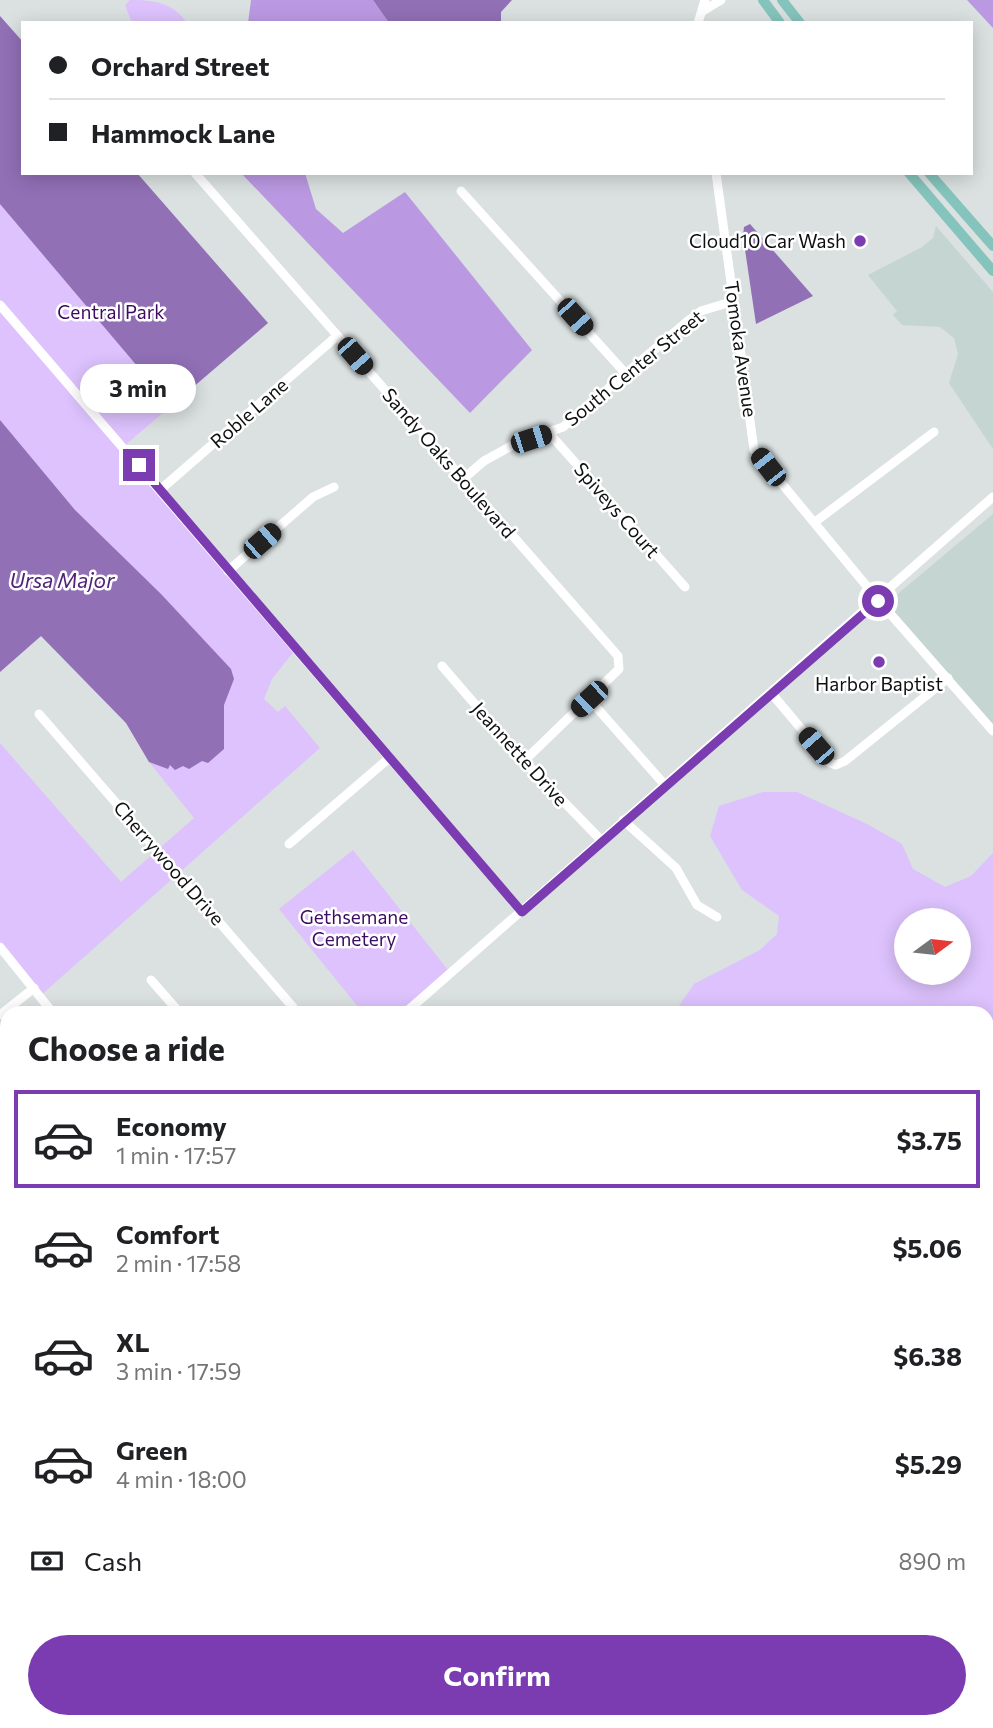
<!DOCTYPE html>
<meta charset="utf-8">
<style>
:root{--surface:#fff;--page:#f6f6f6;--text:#202124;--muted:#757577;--line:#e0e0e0;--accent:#7b3cb1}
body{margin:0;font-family:Commissioner,sans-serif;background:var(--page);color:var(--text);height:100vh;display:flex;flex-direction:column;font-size:26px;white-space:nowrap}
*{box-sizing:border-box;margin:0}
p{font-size:23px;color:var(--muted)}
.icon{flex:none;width:38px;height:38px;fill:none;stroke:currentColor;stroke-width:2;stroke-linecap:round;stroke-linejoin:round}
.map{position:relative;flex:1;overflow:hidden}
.side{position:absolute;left:0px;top:1006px;width:994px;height:723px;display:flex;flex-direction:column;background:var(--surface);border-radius:21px 21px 0 0;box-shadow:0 4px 18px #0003}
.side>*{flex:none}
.banner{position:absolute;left:21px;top:21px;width:952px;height:154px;border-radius:0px;box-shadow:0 4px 18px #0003;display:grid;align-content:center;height:154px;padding:0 28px;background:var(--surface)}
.needle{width:46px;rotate:75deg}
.controls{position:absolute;left:894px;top:908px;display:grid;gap:14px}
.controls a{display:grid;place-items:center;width:77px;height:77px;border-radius:50%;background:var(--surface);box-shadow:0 4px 18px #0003;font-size:35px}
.end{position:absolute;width:32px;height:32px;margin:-16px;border:9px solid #7b3cb1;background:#fff;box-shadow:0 0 0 4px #fff}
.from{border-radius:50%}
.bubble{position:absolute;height:49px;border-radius:24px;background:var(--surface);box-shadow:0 4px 18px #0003;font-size:23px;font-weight:700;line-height:49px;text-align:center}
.car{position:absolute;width:21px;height:42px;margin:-21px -10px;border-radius:9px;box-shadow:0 0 5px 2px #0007;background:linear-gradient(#222 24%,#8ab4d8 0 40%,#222 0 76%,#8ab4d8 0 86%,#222 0)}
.banner b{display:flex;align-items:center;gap:24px;height:66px;font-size:26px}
.banner b+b{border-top:2px solid var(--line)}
.banner i{width:18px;height:18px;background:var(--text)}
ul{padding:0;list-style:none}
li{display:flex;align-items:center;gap:21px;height:98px;margin:0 14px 10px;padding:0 14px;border:4px solid transparent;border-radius:0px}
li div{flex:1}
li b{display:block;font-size:26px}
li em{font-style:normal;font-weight:700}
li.on{border-color:var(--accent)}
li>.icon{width:63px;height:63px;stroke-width:1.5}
h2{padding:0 28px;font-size:32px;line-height:84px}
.pay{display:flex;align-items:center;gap:18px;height:77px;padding:0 28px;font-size:26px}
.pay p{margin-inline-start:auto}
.action{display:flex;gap:14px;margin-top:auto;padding:14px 28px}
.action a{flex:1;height:80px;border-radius:42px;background:var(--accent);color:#fff;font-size:28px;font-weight:700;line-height:80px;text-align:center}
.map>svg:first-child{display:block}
.built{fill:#c5d5d2}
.green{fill:#ddc2fd;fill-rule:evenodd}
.forest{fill:#bb99e2}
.water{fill:#9170b6}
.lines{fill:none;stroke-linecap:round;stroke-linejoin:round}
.minor{stroke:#fff;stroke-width:9}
.major{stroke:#85c4bc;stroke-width:10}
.rail{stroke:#292b2b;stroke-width:2.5;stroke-dasharray:9 9;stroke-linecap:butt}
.route{stroke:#7b3cb1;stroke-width:9}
.poi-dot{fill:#7b3cb1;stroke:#fff;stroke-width:2.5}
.labels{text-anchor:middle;stroke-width:5;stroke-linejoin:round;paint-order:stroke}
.poi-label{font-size:19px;fill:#0e1010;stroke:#fff;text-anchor:end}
.park-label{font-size:19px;fill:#3e0b63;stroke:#fff}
.street-label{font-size:19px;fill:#0e1010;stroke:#fff}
.water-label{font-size:21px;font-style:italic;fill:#512378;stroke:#fff}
</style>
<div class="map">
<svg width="993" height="1728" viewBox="0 0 993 1728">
<rect width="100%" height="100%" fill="#dae1e0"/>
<g class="built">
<path d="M936,226L993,292V449L949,383L958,354L954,338L940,327L902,325L893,315L897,311L868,275L922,247L933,238Z"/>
<path d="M993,514V724L887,603Z"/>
<path d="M993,1580V1684L987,1689V1585Z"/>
<path d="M0,1689L7,1697V1722H29L34,1728H0Z"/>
<path d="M41,1722H112L118,1728H46Z"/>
<path d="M134,1722H236L229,1728H126Z"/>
<path d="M249,1722H473L466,1728H242Z"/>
<path d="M486,1722H625L618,1728H479Z"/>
<path d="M671,1722H766L759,1728H677Z"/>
<path d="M818,1722H893L898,1728H811Z"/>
</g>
<g class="green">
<path d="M130,0C153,0 172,2 187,23H132L125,5Z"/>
<path d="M0,16L23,42V173H137L268,323L123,447L295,650L272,679L264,699L278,712L285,706L320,748L40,996L0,947V743L121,882L194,818L149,762L126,723L41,636L0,672Z"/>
<path d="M763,792H797L869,825L902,844L913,869L945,887L971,876L993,853V1034L987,1037V1013H674L694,984L760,950L777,934L779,916L742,890L710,836L719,806ZM906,920H959V973H906Z"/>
<path d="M353,850L448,970L398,1013H363L279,909Z"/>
<path d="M7,1358V1459L0,1465V1364Z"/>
<path d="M7,1551V1618L0,1611V1558Z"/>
</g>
<g class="forest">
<path d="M251,0H373L389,23H248Z"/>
<path d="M967,0H993V28Z"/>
<path d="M241,173H305L316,209L343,233L405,192L532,350L470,413Z"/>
<path d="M993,1034V1150L987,1156V1037Z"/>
</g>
<g class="water">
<path d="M373,0H512L501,12V23H389Z"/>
<path d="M0,16L23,42V173H137L268,323L171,406L0,204Z"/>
<path d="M750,224L813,296L756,324L743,236L744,227Z"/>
<path d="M0,420L75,510L161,594L231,669L234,679L224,705V749L208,763L202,761L189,769L183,766L175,770L170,765L168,769L149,762L126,723L41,636L0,672Z"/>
</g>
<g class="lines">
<g class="minor">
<path d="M703,11L721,0"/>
<path d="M698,23L705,0"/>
<path d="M195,173L618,656L619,669L524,761"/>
<path d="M716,173L754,450L879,601L993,731"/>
<path d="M461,191L626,374"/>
<path d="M0,305L522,912"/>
<path d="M549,433L685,587"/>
<path d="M463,479L484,461L513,445L563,427L689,320L701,311L734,301"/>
<path d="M160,490L337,336"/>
<path d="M815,522L934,432"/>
<path d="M228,571L313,497L334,487"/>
<path d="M442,666L524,761L601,840"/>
<path d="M772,694L830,763L836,765L845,761L948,678"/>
<path d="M589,699L664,784"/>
<path d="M39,714L298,1013"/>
<path d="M623,820L676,868L697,905L717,917"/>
<path d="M289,844L388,759"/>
<path d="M0,947L53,1013"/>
<path d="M151,980L180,1013"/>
<path d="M405,1013L993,497"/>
<path d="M0,1015L34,988"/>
<path d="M0,1135L7,1129"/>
<path d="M0,1249L7,1243"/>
<path d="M0,1359L7,1353"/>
<path d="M987,1381L993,1388"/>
<path d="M0,1470L7,1464"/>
<path d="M987,1527L993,1534"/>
<path d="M0,1682L7,1690"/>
<path d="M35,1722L40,1728"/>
<path d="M665,1722L671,1728"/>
<path d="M899,1722L904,1728"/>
<path d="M235,1728L242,1722"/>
<path d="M473,1728L480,1722"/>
<path d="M624,1728L631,1722"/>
</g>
<g class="major">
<path d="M763,0L780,23"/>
<path d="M782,0L800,23"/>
<path d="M909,173L993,271"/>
<path d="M929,173L993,246"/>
<path d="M987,1552L993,1547"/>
<path d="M987,1572L993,1567"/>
<path d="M770,1728L777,1722"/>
<path d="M794,1728L802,1722"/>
</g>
<g class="rail">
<path d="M987,1164L993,1158"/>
<path d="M327,1728L334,1722"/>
</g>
</g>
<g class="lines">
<path class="route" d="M139,465L522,912L878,601"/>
</g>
<g class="poi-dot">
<circle cx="860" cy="241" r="7"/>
<circle cx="879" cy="662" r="7"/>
</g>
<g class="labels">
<g class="poi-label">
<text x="846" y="248">Cloud10 Car Wash</text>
<text x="879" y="691" text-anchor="middle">Harbor Baptist</text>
</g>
<g class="park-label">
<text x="111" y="319">Central Park</text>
<text x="354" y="924">Gethsemane<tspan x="354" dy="22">Cemetery</tspan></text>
</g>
<g class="street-label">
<text transform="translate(741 349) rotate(82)" y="7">Tomoka Avenue</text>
<text transform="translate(634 368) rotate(-39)" y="7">South Center Street</text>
<text transform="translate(249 413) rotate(-41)" y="7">Roble Lane</text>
<text transform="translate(449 463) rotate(49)" y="7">Sandy Oaks Boulevard</text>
<text transform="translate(617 510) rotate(49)" y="7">Spiveys Court</text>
<text transform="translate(520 754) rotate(48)" y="7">Jeannette Drive</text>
<text transform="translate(169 863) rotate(49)" y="7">Cherrywood Drive</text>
</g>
<g class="water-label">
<text x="62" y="588">Ursa Major</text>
</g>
</g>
</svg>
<div class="controls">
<a><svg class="needle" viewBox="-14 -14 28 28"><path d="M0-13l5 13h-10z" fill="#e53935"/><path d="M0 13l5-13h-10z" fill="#757577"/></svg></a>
</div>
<i class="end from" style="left:878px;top:601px"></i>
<i class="end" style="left:139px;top:465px"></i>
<div class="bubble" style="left:80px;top:364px;width:116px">3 min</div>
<i class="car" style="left:575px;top:317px;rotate:138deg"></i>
<i class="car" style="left:355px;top:356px;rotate:139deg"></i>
<i class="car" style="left:531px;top:439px;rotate:72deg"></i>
<i class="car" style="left:768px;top:467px;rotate:322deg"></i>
<i class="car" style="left:262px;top:541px;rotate:49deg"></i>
<i class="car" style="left:589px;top:699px;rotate:227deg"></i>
<i class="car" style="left:816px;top:746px;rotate:319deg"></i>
<div class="banner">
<b><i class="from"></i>Orchard Street</b>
<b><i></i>Hammock Lane</b>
</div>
<section class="side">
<h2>Choose a ride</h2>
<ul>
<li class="on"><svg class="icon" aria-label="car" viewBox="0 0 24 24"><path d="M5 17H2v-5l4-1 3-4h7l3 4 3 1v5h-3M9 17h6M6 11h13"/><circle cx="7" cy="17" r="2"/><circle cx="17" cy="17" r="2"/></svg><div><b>Economy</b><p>1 min · 17:57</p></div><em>$3.75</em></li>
<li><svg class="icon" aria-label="car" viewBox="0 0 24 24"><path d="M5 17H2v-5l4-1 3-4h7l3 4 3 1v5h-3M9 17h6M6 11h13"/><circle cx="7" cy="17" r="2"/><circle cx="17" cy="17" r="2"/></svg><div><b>Comfort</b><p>2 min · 17:58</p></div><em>$5.06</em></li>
<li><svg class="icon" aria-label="car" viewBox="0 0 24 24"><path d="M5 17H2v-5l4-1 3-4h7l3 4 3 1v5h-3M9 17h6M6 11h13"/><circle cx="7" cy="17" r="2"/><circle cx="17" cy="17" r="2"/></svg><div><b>XL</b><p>3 min · 17:59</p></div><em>$6.38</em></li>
<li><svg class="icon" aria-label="car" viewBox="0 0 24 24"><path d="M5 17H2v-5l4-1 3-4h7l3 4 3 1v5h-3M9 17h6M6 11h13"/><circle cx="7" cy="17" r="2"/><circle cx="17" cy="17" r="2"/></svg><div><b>Green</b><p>4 min · 18:00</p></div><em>$5.29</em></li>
</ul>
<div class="pay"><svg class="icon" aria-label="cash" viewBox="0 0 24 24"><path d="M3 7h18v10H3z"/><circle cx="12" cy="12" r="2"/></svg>Cash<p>890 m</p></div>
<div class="action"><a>Confirm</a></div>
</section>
</div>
